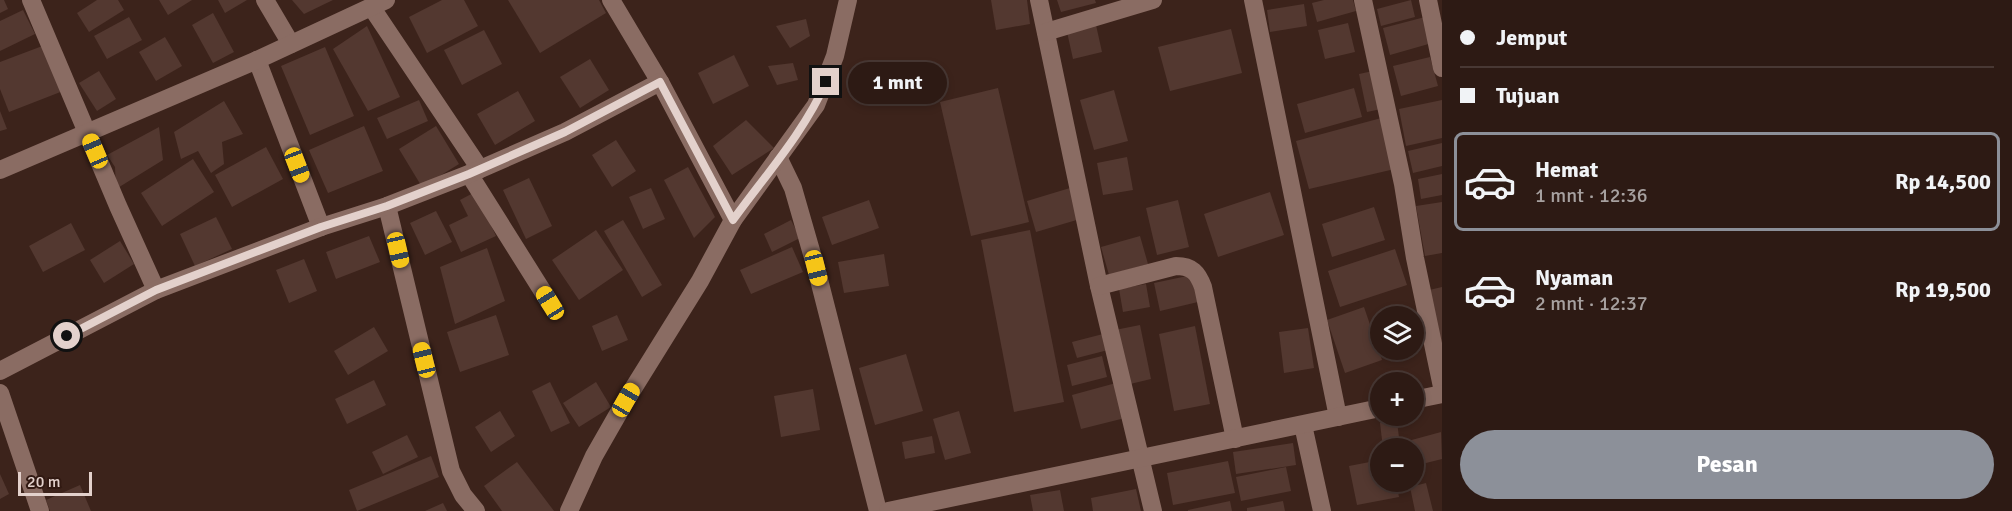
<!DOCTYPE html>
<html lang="id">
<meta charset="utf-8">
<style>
:root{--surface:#2d1a14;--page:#35231d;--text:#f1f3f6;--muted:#a7a1a0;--line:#483834;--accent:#8c9099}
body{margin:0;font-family:Signika,sans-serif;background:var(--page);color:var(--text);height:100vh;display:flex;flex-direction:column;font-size:22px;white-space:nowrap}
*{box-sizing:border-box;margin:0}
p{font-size:20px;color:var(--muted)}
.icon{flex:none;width:33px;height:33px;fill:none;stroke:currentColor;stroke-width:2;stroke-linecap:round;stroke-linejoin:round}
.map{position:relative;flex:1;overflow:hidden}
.sheet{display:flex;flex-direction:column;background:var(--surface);width:570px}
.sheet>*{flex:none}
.guide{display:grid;align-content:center;height:132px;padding:0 18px;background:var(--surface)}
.fabs{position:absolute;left:1370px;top:306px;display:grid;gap:12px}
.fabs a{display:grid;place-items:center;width:54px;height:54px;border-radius:50%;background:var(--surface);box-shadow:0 3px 9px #0003,0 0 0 2px var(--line);font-size:30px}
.scale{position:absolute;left:18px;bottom:15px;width:74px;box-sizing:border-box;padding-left:6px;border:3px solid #e3d1cc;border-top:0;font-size:16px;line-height:21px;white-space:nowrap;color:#e3d1cc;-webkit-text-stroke:4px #311912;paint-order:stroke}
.end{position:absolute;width:27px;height:27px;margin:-14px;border:8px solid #e3d1cc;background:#111;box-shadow:0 0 0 3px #111}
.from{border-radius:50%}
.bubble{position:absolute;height:42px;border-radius:21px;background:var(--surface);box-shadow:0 3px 9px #0003,0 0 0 2px var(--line);font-size:20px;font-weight:800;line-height:42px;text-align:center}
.car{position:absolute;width:18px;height:36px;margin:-18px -9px;border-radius:8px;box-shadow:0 0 4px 2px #0007;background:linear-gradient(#f5c518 24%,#345 0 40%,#f5c518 0 76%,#345 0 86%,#f5c518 0)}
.guide b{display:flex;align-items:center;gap:21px;height:57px;font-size:22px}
.guide b+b{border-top:2px solid var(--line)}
.guide i{width:15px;height:15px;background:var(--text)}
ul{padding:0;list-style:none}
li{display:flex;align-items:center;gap:18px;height:99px;margin:0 12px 9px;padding:0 6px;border:3px solid transparent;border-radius:9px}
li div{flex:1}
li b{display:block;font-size:22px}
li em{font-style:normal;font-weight:800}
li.on{border-color:var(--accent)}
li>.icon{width:54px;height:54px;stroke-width:1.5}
.primary-button{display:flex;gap:12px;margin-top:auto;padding:12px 18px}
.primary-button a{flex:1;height:69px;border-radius:36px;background:var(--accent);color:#fff;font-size:24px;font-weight:800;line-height:69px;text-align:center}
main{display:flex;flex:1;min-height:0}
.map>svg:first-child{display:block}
.building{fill:#533830}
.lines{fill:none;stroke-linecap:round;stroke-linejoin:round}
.minor{stroke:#8a6c63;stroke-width:18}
.route{stroke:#e3d1cc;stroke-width:8}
</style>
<main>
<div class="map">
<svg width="1442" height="511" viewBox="0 0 1442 511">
<rect width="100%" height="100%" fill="#3c231b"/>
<g class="building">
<path d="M0,0H4L8,9L0,13Z"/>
<path d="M97,0H118L124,10L89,32L77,13Z"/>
<path d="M159,0H192L168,15Z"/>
<path d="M218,0H247L225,13Z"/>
<path d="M292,0H333L304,14Z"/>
<path d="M442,0H464L478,26L427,53L409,17Z"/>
<path d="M508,0H599L606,13L540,53Z"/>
<path d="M991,0H1027L1030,24L996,30Z"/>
<path d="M1057,0H1095L1096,3L1061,12Z"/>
<path d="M1324,0H1353L1356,11L1317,22L1312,3Z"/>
<path d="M1411,0L1415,17L1381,26L1377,9Z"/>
<path d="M1304,4L1307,26L1270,32L1267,10Z"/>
<path d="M23,10L35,34L0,51V21Z"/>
<path d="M213,13L234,52L213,63L192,25Z"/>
<path d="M129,17L142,40L107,59L94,36Z"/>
<path d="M1425,17L1432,43L1390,55L1383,28Z"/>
<path d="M806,19L810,36L790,48L776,26Z"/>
<path d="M1348,23L1355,52L1325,59L1318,30Z"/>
<path d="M1096,25L1102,52L1073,59L1067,32Z"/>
<path d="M367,26L400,97L368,111L333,49Z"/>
<path d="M1231,29L1242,73L1170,91L1158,47Z"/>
<path d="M484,30L502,64L462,85L444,50Z"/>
<path d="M165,37L182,66L156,81L139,52Z"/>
<path d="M45,45L63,91L9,112L0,89V62Z"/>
<path d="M325,47L354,116L310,135L281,66Z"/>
<path d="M734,55L749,86L713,104L698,73Z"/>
<path d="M1430,57L1438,86L1401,96L1393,66Z"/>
<path d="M590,59L609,90L580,108L560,77Z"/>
<path d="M793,63L798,80L777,85L768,66Z"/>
<path d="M99,71L116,99L97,111L79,83Z"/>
<path d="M1373,71L1381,109L1367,112L1359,74Z"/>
<path d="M998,88L1029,222L971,236L940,102Z"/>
<path d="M1354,88L1362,117L1305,133L1297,104Z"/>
<path d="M1114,90L1128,141L1094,150L1080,100Z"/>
<path d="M518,91L535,121L495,145L477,114Z"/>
<path d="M419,100L428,121L387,139L377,118Z"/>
<path d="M1442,100V138L1406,146L1399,109Z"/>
<path d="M224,101L243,134L222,142L224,164L211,173L198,151L181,159L174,132Z"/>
<path d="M0,111L7,129L0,131Z"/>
<path d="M1385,117L1399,168L1309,189L1296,141Z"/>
<path d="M746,120L774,148L732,175L713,146Z"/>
<path d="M364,126L383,171L328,193L309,150Z"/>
<path d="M436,126L459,164L422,187L399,149Z"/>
<path d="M159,127L163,160L116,189L115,167L107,155Z"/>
<path d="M616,140L636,171L612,187L592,155Z"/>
<path d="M1442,143V166L1413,173L1408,151Z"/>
<path d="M266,147L283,179L232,207L215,175Z"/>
<path d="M1127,157L1133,190L1103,195L1097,163Z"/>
<path d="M193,159L214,192L162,226L141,193Z"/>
<path d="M688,167L715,217L694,238L664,180Z"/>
<path d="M1442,174V195L1421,199L1418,179Z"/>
<path d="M529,178L552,226L526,239L503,190Z"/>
<path d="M651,188L665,219L643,229L629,197Z"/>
<path d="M1070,188L1080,219L1036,232L1027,201Z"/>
<path d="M475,192L496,236L461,252L449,225L468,216L460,200Z"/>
<path d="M1270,192L1284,235L1218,257L1204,214Z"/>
<path d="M869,200L879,228L832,245L822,217Z"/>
<path d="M1178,200L1189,247L1157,255L1146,208Z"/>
<path d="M1442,202V253L1425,256L1416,206Z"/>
<path d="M1374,207L1385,240L1332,257L1322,224Z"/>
<path d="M436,211L452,242L425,255L410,223Z"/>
<path d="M216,217L232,249L195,266L180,234Z"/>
<path d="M623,220L662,285L642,297L604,231Z"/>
<path d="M791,220L800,238L772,252L764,234Z"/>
<path d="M71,223L85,250L43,272L29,246Z"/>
<path d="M596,230L623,270L579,300L552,260Z"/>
<path d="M1030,230L1064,402L1014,412L981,240Z"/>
<path d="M369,236L380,262L336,279L326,252Z"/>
<path d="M1140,236L1148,264L1109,275L1101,247Z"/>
<path d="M120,241L134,264L104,283L90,260Z"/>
<path d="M792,247L803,272L751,294L740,270Z"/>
<path d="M487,248L505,301L455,324L440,267Z"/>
<path d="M1395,249L1407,285L1340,307L1328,271Z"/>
<path d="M884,254L889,286L844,293L838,262Z"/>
<path d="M304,259L317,291L289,303L276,270Z"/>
<path d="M1192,275L1198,302L1160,311L1154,283Z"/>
<path d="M1146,284L1150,307L1123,312L1119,289Z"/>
<path d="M1442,287V370L1425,291Z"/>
<path d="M1364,307L1382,360L1345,373L1327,320Z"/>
<path d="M496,315L509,355L460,372L447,332Z"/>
<path d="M617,315L628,340L602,351L592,326Z"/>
<path d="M1140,325L1151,379L1126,385L1115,330Z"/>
<path d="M1195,326L1210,404L1174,411L1159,334Z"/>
<path d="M374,327L388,351L348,375L334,351Z"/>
<path d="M1308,328L1314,368L1284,373L1279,332Z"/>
<path d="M1103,334L1108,350L1077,358L1072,342Z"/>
<path d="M906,354L923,411L875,425L859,368Z"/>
<path d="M1102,356L1107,377L1072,386L1067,365Z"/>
<path d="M374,380L386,405L347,424L335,399Z"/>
<path d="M550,382L570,423L551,432L532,391Z"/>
<path d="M596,382L611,407L579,427L563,403Z"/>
<path d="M1116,383L1125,418L1081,429L1072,395Z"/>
<path d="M813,389L820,430L781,437L774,396Z"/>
<path d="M500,411L515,436L491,452L475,427Z"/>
<path d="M959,411L971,453L945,460L933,419Z"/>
<path d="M1397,421L1400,446L1383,448L1380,423Z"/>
<path d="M1441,432L1442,459L1414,466L1413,448H1410L1408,441Z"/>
<path d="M407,435L418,457L383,474L372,452Z"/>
<path d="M932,436L935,453L905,459L902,442Z"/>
<path d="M1293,443L1296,465L1236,474L1233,452Z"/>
<path d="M431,456L439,477L357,511L349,490Z"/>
<path d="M1380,460V482H1396L1399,497L1357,505L1349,466Z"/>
<path d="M1228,461L1235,493L1173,505L1167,473Z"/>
<path d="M517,462L554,511H502L484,486Z"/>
<path d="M1286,467L1291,491L1241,501L1236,477Z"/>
<path d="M0,474L9,494L0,499Z"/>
<path d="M1426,483L1433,511H1415L1410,487Z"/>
<path d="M80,485L91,511H50L46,500Z"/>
<path d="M1136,489L1141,511H1093L1091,498Z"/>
<path d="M1060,490L1064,511H1033L1030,495Z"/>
<path d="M1230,501L1232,511H1188V510Z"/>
<path d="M1283,501L1285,511H1247V508Z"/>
<path d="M443,503L447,511H425Z"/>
</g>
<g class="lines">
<g class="minor">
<path d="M31,0L118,206L156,290"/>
<path d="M265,0L291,44"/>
<path d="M611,0L660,82L733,220"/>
<path d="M1039,0L1099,286L1153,511"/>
<path d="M1253,0L1338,417"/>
<path d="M1363,0L1403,184L1415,258L1442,387"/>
<path d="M1428,0L1442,68"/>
<path d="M372,8L480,169"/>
<path d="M1046,32L1153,0"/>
<path d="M257,60L321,227"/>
<path d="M778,157L793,188L816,268L878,511"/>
<path d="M0,170L257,60L386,0"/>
<path d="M469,174L550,303"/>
<path d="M387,206L451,471L463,495L476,511"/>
<path d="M1099,286L1176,266C1192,266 1198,273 1203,287L1235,439"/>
<path d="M0,371L156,290L321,227L387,206L469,174L565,132L660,82"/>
<path d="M0,393L40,511"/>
<path d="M1413,400L1442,394"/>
<path d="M1303,425L1322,511"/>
<path d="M569,511L594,456L626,400L700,281L733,220L816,105L835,56L848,0"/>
<path d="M888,511L1380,408"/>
</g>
</g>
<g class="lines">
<path class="route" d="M67,336L156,290L321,227L387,206L469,174L565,132L660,82L733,220C764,177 805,131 826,82"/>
</g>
</svg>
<div class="fabs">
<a><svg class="icon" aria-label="layers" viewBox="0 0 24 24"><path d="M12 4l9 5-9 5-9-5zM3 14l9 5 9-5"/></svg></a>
<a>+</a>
<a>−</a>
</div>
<div class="scale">20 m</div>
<i class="end from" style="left:67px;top:336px"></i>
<i class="end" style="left:826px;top:82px"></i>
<div class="bubble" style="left:848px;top:62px;width:99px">1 mnt</div>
<i class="car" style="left:95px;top:151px;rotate:337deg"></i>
<i class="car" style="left:297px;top:165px;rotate:159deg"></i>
<i class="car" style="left:398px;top:250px;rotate:167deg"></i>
<i class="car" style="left:816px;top:268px;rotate:166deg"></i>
<i class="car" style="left:550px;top:303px;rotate:328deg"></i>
<i class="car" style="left:424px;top:360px;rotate:346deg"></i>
<i class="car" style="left:626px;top:400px;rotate:30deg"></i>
</div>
<section class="sheet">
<div class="guide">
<b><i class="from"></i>Jemput</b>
<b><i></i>Tujuan</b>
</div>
<ul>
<li class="on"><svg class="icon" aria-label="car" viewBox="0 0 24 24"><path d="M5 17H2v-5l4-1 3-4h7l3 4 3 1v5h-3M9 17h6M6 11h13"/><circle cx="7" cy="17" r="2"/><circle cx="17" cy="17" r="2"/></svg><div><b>Hemat</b><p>1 mnt · 12:36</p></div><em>Rp 14,500</em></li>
<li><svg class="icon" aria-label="car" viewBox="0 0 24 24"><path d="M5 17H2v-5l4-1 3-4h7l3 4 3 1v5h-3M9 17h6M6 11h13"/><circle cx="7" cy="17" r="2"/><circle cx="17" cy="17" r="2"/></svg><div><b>Nyaman</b><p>2 mnt · 12:37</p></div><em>Rp 19,500</em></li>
</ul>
<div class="primary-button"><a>Pesan</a></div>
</section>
</main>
